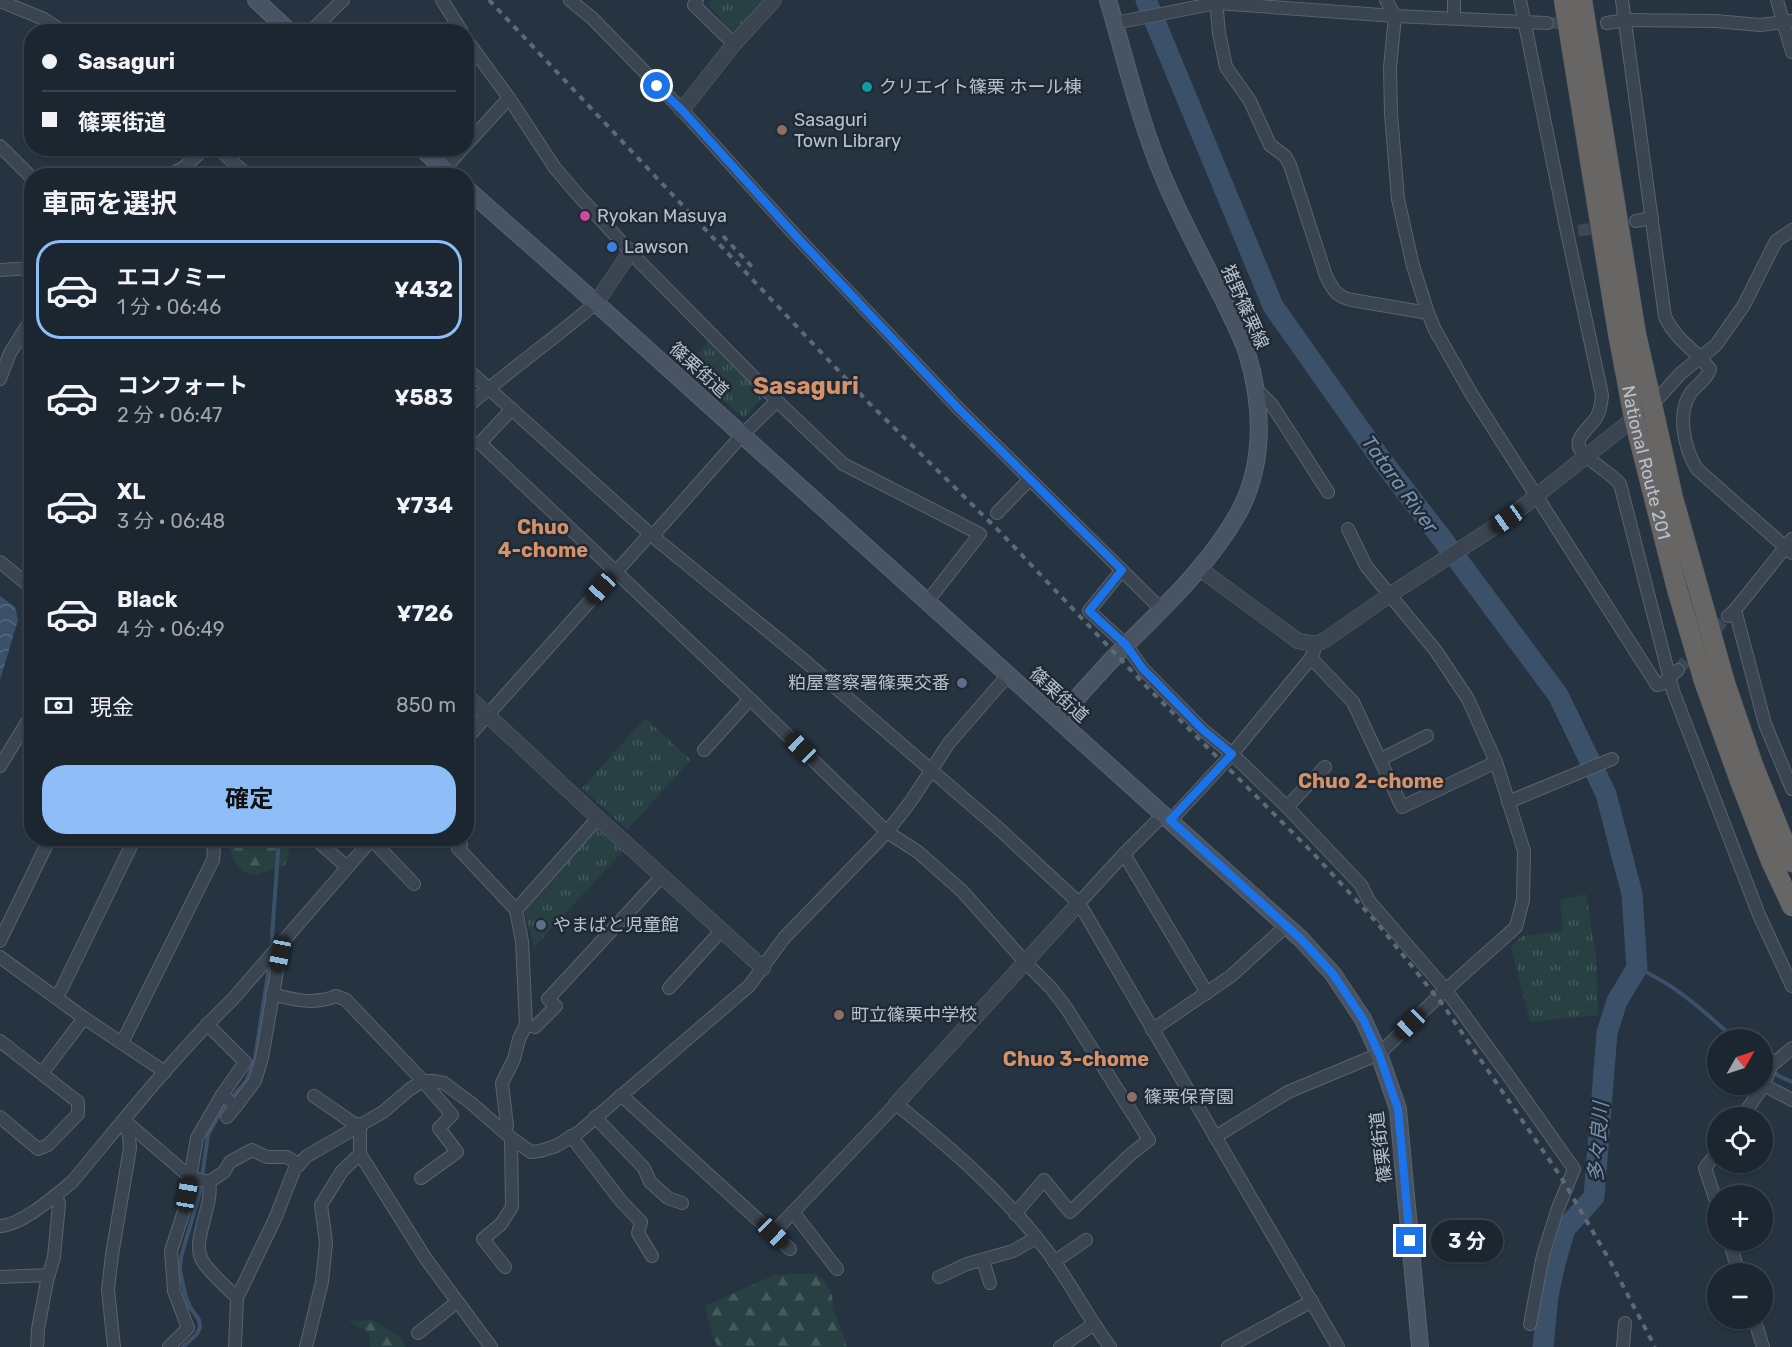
<!DOCTYPE html>
<html lang="ja">
<meta charset="utf-8">
<style>
:root{--surface:#1c2631;--page:#29323d;--text:#f1f3f6;--muted:#a0a5ab;--line:#3a434d;--accent:#8fbdf8}
body{margin:0;font-family:Rubik,"Noto Sans JP",sans-serif;background:var(--page);color:var(--text);height:100vh;display:flex;flex-direction:column;font-size:22px;white-space:nowrap}
*{box-sizing:border-box;margin:0}
p{font-size:20px;color:var(--muted)}
.icon{flex:none;width:33px;height:33px;fill:none;stroke:currentColor;stroke-width:2;stroke-linecap:round;stroke-linejoin:round}
.map{position:relative;flex:1;overflow:hidden}
.details{position:absolute;left:24px;top:168px;width:450px;height:678px;display:flex;flex-direction:column;background:var(--surface);border-radius:24px;box-shadow:0 2px 4px #0004,0 0 0 2px var(--line)}
.details>*{flex:none}
.hud{position:absolute;left:24px;top:24px;width:450px;height:132px;border-radius:24px;box-shadow:0 2px 4px #0004,0 0 0 2px var(--line);display:grid;align-content:center;height:132px;padding:0 18px;background:var(--surface)}
.needle{width:39px;rotate:51deg}
.buttons{position:absolute;left:1707px;top:1029px;display:grid;gap:12px}
.buttons a{display:grid;place-items:center;width:66px;height:66px;border-radius:50%;background:var(--surface);box-shadow:0 2px 4px #0004,0 0 0 2px var(--line);font-size:30px}
.end{position:absolute;width:27px;height:27px;margin:-14px;border:8px solid #1a73e8;background:#fff;box-shadow:0 0 0 3px #fff}
.from{border-radius:50%}
.bubble{position:absolute;height:42px;border-radius:21px;background:var(--surface);box-shadow:0 2px 4px #0004,0 0 0 2px var(--line);font-size:20px;font-weight:700;line-height:42px;text-align:center}
.car{position:absolute;width:18px;height:36px;margin:-18px -9px;border-radius:8px;box-shadow:0 0 4px 2px #0007;background:linear-gradient(#222 24%,#8ab4d8 0 40%,#222 0 76%,#8ab4d8 0 86%,#222 0)}
.hud b{display:flex;align-items:center;gap:21px;height:57px;font-size:22px}
.hud b+b{border-top:2px solid var(--line)}
.hud i{width:15px;height:15px;background:var(--text)}
ul{padding:0;list-style:none}
li{display:flex;align-items:center;gap:18px;height:99px;margin:0 12px 9px;padding:0 6px;border:3px solid transparent;border-radius:24px}
li div{flex:1}
li b{display:block;font-size:22px}
li em{font-style:normal;font-weight:700}
li.current{border-color:var(--accent)}
li>.icon{width:54px;height:54px;stroke-width:1.5}
h2{padding:0 18px;font-size:27px;line-height:72px}
.pay{display:flex;align-items:center;gap:15px;height:66px;padding:0 18px;font-size:22px}
.pay p{margin-inline-start:auto}
.primary-button{display:flex;gap:12px;margin-top:auto;padding:12px 18px}
.primary-button a{flex:1;height:69px;border-radius:24px;background:var(--accent);color:#111;font-size:24px;font-weight:700;line-height:69px;text-align:center}
.map>svg:first-child{display:block}
.forest{fill:url(#forest-firs)}
.park{fill:url(#park-tufts)}
.water{fill:url(#water-waves)}
.lines{fill:none;stroke-linecap:round;stroke-linejoin:round}
.stream{stroke:#3b516a;stroke-width:4}
.river{stroke:#3b516a;stroke-width:21}
.minor-tunnel{stroke:#3c4856;stroke-width:12;stroke-dasharray:12 6;stroke-linecap:butt}
.minor-casing{stroke:#58636e;stroke-width:14}
.tertiary-casing{stroke:#58636e;stroke-width:16}
.secondary-casing{stroke:#58636e;stroke-width:18}
.trunk-casing{stroke:#45505b;stroke-width:21}
.minor{stroke:#3a4551;stroke-width:12}
.tertiary{stroke:#3a4551;stroke-width:15}
.secondary{stroke:#485464;stroke-width:16}
.trunk{stroke:#686664;stroke-width:20}
.rail{stroke:#5c6978;stroke-width:4;stroke-dasharray:6 6;stroke-linecap:butt}
.route{stroke:#1a73e8;stroke-width:8}
.culture-dot{fill:#0f9aa8;stroke:#1f2a36;stroke-width:2}
.education-dot{fill:#8d6e63;stroke:#1f2a36;stroke-width:2}
.hotel-dot{fill:#d1479c;stroke:#1f2a36;stroke-width:2}
.shop-dot{fill:#3f7fe0;stroke:#1f2a36;stroke-width:2}
.service-dot{fill:#5c6f8a;stroke:#1f2a36;stroke-width:2}
.labels{text-anchor:middle;stroke-width:5;stroke-linejoin:round;paint-order:stroke}
.poi-label{font-size:18px;fill:#b7c0cb;stroke:#1f2a36;text-anchor:start}
.street-label{font-size:18px;fill:#b7c0cb;stroke:#1f2a36}
.water-label{font-size:20px;font-style:italic;fill:#7792ae;stroke:#1f2a36}
.neighbourhood-label{font-size:20px;font-weight:bold;fill:#d69167;stroke:#1f2a36}
.district-label{font-size:24px;font-weight:bold;fill:#d69167;stroke:#1f2a36}
</style>
<div class="map">
<svg width="1792" height="1347" viewBox="0 0 1792 1347">
<defs>
<pattern id="forest-firs" width="22" height="20" patternUnits="userSpaceOnUse" patternTransform="scale(1.5)"><rect width="22" height="20" fill="#284042"/><path d="M5 1l3.5 6h-7zM16 11l3.5 6h-7z" fill="#455a5c"/></pattern>
<pattern id="park-tufts" width="24" height="20" patternUnits="userSpaceOnUse" patternTransform="scale(1.5)"><rect width="24" height="20" fill="#284042"/><path d="M3 7l-1-3M5 7V3M7 7l1-3M15 17l-1-3M17 17v-4M19 17l1-3" fill="none" stroke="#455a5c"/></pattern>
<pattern id="water-waves" width="16" height="10" patternUnits="userSpaceOnUse" patternTransform="scale(1.5)"><rect width="16" height="10" fill="#3b516a"/><path d="M0 5q4-4 8 0t8 0" fill="none" stroke="#55687e"/></pattern>
</defs>
<rect width="100%" height="100%" fill="#263341"/>
<g class="forest">
<path d="M225,839H292L285,865L256,875L243,872L233,858Z"/>
<path d="M816,1273L825,1282L832,1295L833,1307L847,1347H718L712,1335L705,1306L774,1275Z"/>
<path d="M372,1320L403,1339L405,1347H370L369,1333L348,1321Z"/>
</g>
<g class="park">
<path d="M712,0H768L735,37L708,4Z"/>
<path d="M708,341L764,396L744,418L686,368Z"/>
<path d="M645,718L691,760L627,830L582,788Z"/>
<path d="M600,826L625,849L534,947L524,910Z"/>
<path d="M1586,894L1596,956L1598,1015L1530,1022L1511,947L1522,936L1563,931L1560,900Z"/>
</g>
<path class="water" d="M0,596L15,607L18,620L0,680Z"/>
<g class="lines">
<g class="stream">
<path d="M271,951L279,838"/>
<path d="M1637,968C1675,984 1705,1012 1736,1040"/>
<path d="M1762,1063L1779,1076L1792,1082"/>
<path d="M183,1347L197,1334L200,1327L199,1320L190,1307L185,1294L180,1270L181,1257L200,1192L208,1135L222,1109L247,1080L255,1058L270,961"/>
</g>
<path class="river" d="M1146,0L1273,306L1383,462L1440,536L1558,695L1606,794L1632,894L1637,968L1617,1001L1607,1033L1594,1197L1565,1229L1555,1263L1548,1296L1543,1347"/>
<g class="minor-tunnel">
<path d="M1547,23H1607"/>
<path d="M1578,231L1636,221"/>
<path d="M1678,670L1728,616"/>
</g>
<defs>
<g id="minor">
<path d="M442,0L462,32"/>
<path d="M570,0L593,19L682,110L795,235L957,407L1162,610"/>
<path d="M697,0L694,5L734,44"/>
<path d="M1216,0L1219,33L1226,67L1250,101L1270,145L1285,156L1290,165L1326,276C1333,290 1337,297 1352,300L1428,313"/>
<path d="M1386,0L1395,16L1390,68L1391,114L1398,199L1413,266L1428,313L1435,330L1472,395L1657,685L1662,684L1678,670"/>
<path d="M1520,0L1567,232L1602,395C1601,403 1601,410 1596,418C1591,426 1573,439 1580,449C1590,463 1609,471 1620,484L1673,691L1759,915L1792,986"/>
<path d="M1622,0L1665,317C1678,343 1694,348 1710,369C1707,379 1699,383 1692,391C1676,412 1684,448 1697,469L1792,553"/>
<path d="M1777,0L1792,52"/>
<path d="M0,1L44,19L64,32"/>
<path d="M1454,18V0"/>
<path d="M1115,23L1217,3L1395,16L1547,23"/>
<path d="M1607,23L1625,20L1715,21L1760,25L1792,21"/>
<path d="M310,32L343,0"/>
<path d="M466,39L509,98L555,168L578,195L638,260L777,401L843,464L980,534L927,602"/>
<path d="M466,145L509,98"/>
<path d="M0,146L32,178"/>
<path d="M218,148L248,176"/>
<path d="M167,176L183,168L205,148"/>
<path d="M438,176L463,148"/>
<path d="M1636,221L1652,218"/>
<path d="M0,270L32,268"/>
<path d="M466,368L650,534L806,662L997,827L1079,903L1338,1347"/>
<path d="M0,379L10,353L32,318"/>
<path d="M1255,388L1272,405L1328,492"/>
<path d="M1652,405L1681,373L1716,345L1744,305L1776,241L1792,230"/>
<path d="M466,408C508,371 554,339 596,303"/>
<path d="M512,409L480,443L750,699L887,832L918,852L962,891L1026,963L1051,988L1067,1009L1149,1140L1131,1154L1070,1212L1044,1180L1015,1214"/>
<path d="M997,513L1030,479"/>
<path d="M0,562L32,588"/>
<path d="M1122,570L1089,611L1126,645L1143,669L1203,730L1232,754L1287,807L1361,885L1369,901L1446,990L1510,1078L1574,1169L1557,1211L1543,1255L1530,1324"/>
<path d="M1735,610L1765,724L1792,789"/>
<path d="M1728,616L1735,610L1792,539"/>
<path d="M1311,658L1353,702L1402,807L1496,762"/>
<path d="M466,739L650,534L656,532L742,435L777,401"/>
<path d="M704,750L750,699"/>
<path d="M1381,759L1427,736"/>
<path d="M0,766L32,714"/>
<path d="M1508,802L1612,759"/>
<path d="M1287,807L1325,767"/>
<path d="M598,818L516,910L522,941L526,1025L535,1027L556,1006L548,999L662,876"/>
<path d="M1170,821L1232,754L1311,658L1314,651"/>
<path d="M314,838L347,867"/>
<path d="M455,838L461,844L458,848L516,910"/>
<path d="M372,840L414,884"/>
<path d="M1124,854L1207,993"/>
<path d="M1079,903L1124,854L1163,815"/>
<path d="M0,941L50,838"/>
<path d="M0,957L84,1018L165,1072"/>
<path d="M669,988L722,930"/>
<path d="M272,994C294,1000 314,1005 336,996L346,1000L423,1081L452,1115L439,1128L457,1152L421,1178"/>
<path d="M55,997L61,990L135,838"/>
<path d="M1152,1030L1231,976L1286,926"/>
<path d="M0,1041L78,1102V1114L48,1145L38,1149L0,1117"/>
<path d="M122,1043L213,860L214,850L210,838"/>
<path d="M43,1072L84,1018"/>
<path d="M1764,1085L1792,1100"/>
<path d="M222,1095L236,1106L255,1081L262,1058L280,954V944"/>
<path d="M621,1095L790,1249"/>
<path d="M314,1096L353,1123L360,1125"/>
<path d="M227,1117L236,1106"/>
<path d="M595,1117L644,1168L650,1182L668,1198L682,1203"/>
<path d="M1741,1118L1764,1085L1771,1066L1792,1048"/>
<path d="M125,1121L190,1177L209,1182L224,1172L230,1162L252,1150L267,1157H287L299,1165"/>
<path d="M507,1126L502,1083L514,1059L519,1039L526,1025"/>
<path d="M571,1136L621,1201L641,1222L638,1233L652,1256"/>
<path d="M1215,1137L1288,1092L1379,1054L1440,995L1516,927L1523,900L1524,851L1496,762L1468,699L1436,651L1366,566L1348,529"/>
<path d="M1718,1151L1705,1168L1718,1207"/>
<path d="M360,1154L426,1259L491,1347"/>
<path d="M209,1182C214,1205 191,1241 202,1260C210,1274 226,1286 237,1298"/>
<path d="M793,1212L837,1269"/>
<path d="M0,1226C22,1225 55,1196 72,1182C124,1120 174,1056 232,1000L373,838"/>
<path d="M773,1233L896,1104C950,1147 1005,1195 1047,1251C1070,1282 1087,1316 1110,1347"/>
<path d="M1729,1240L1739,1274"/>
<path d="M983,1260L990,1283"/>
<path d="M1054,1262L1086,1240"/>
<path d="M505,1267L483,1239L501,1224L512,1207L511,1138"/>
<path d="M0,1277L48,1275"/>
<path d="M939,1277L967,1264L1013,1251L1036,1238"/>
<path d="M1754,1318L1763,1347"/>
<path d="M418,1333L457,1302"/>
<path d="M37,1347L38,1329L47,1281L54,1257L59,1204L56,1195"/>
<path d="M114,1347L108,1290L112,1255L130,1148L129,1136L124,1120"/>
<path d="M169,1347L188,1328L174,1291L171,1251L184,1211L197,1138L222,1095L245,1062L207,1024"/>
<path d="M235,1347L237,1298L275,1219L295,1168L307,1156L383,1112L410,1089L423,1081H433L444,1083L471,1103L511,1138L531,1152L540,1151L556,1146L579,1132L749,986L784,938L887,832L911,801L949,743L1008,675"/>
<path d="M306,1347L322,1282L326,1243L321,1205L342,1171L360,1154V1125"/>
<path d="M1060,1347L1094,1324"/>
<path d="M1228,1347L1312,1301"/>
<path d="M1623,1347L1625,1323"/>
</g>
<g id="tertiary">
<path d="M682,110L734,44L774,0"/>
<path d="M596,303L631,251"/>
<path d="M1200,569L1298,641L1316,644L1325,640L1391,594L1507,519L1642,412"/>
<path d="M466,695L598,818L763,968"/>
<path d="M896,1104L1079,903"/>
</g>
<g id="secondary">
<path d="M256,0L290,32"/>
<path d="M421,148L452,176"/>
<path d="M466,188L596,303L1301,939L1333,974L1363,1019L1379,1054L1398,1109L1420,1347"/>
<path d="M1058,719C1078,697 1098,674 1119,652C1162,609 1209,566 1239,512C1265,463 1263,405 1247,353C1241,334 1231,317 1223,299C1203,260 1182,221 1165,181C1140,123 1126,61 1108,0"/>
</g>
<g id="trunk">
<path id="s1" d="M1564,0L1618,333L1634,418L1677,589L1704,681L1740,781L1771,861L1792,906"/>
<path d="M1582,0L1636,334L1673,498L1725,683L1753,765L1792,862"/>
</g>
</defs>
<use href="#minor" class="minor-casing"/>
<use href="#tertiary" class="tertiary-casing"/>
<use href="#secondary" class="secondary-casing"/>
<use href="#trunk" class="trunk-casing"/>
<use href="#minor" class="minor"/>
<use href="#tertiary" class="tertiary"/>
<use href="#secondary" class="secondary"/>
<use href="#trunk" class="trunk"/>
<g class="rail">
<path d="M489,0L867,401L1001,533L1144,684L1312,852L1378,924L1443,1005L1561,1177L1610,1261L1655,1347"/>
<path d="M723,236L754,269"/>
</g>
</g>
<g class="lines">
<path class="route" d="M657,86L682,110L795,235L957,407L1122,570L1089,611L1126,645L1143,669L1158,684L1203,730L1232,754L1170,820L1301,939L1333,974L1363,1019L1379,1054L1398,1109L1410,1241"/>
</g>
<circle class="culture-dot" cx="867" cy="87" r="6"/>
<g class="education-dot">
<circle cx="782" cy="130" r="6"/>
<circle cx="839" cy="1015" r="6"/>
<circle cx="1132" cy="1097" r="6"/>
</g>
<circle class="hotel-dot" cx="585" cy="216" r="6"/>
<circle class="shop-dot" cx="612" cy="247" r="6"/>
<g class="service-dot">
<circle cx="962" cy="683" r="6"/>
<circle cx="541" cy="925" r="6"/>
</g>
<g class="labels">
<g class="poi-label">
<text x="879" y="93">クリエイト篠栗 ホール棟</text>
<text x="794" y="126">Sasaguri<tspan x="794" dy="21">Town Library</tspan></text>
<text x="597" y="222">Ryokan Masuya</text>
<text x="624" y="253">Lawson</text>
<text x="950" y="689" text-anchor="end">粕屋警察署篠栗交番</text>
<text x="553" y="931">やまばと児童館</text>
<text x="851" y="1021">町立篠栗中学校</text>
<text x="1144" y="1103">篠栗保育園</text>
</g>
<g class="street-label">
<text transform="translate(1245 307) rotate(66)" y="6">猪野篠栗線</text>
<text transform="translate(699 370) rotate(42)" y="6">篠栗街道</text>
<text dy="6" stroke="none"><textPath href="#s1" startOffset="470">National Route 201</textPath></text>
<text transform="translate(1059 695) rotate(42)" y="6">篠栗街道</text>
<text transform="translate(1381 1147) rotate(-97)" y="6">篠栗街道</text>
</g>
<g class="water-label">
<text transform="translate(1400 484) rotate(54)" y="7">Tatara River</text>
<text transform="translate(1598 1142) rotate(-86)" y="7">多々良川</text>
</g>
<g class="neighbourhood-label">
<text x="543" y="534">Chuo<tspan x="543" dy="23">4-chome</tspan></text>
<text x="1371" y="788">Chuo 2-chome</text>
<text x="1076" y="1066">Chuo 3-chome</text>
</g>
<g class="district-label">
<text x="806" y="394">Sasaguri</text>
</g>
</g>
</svg>
<div class="buttons">
<a><svg class="needle" viewBox="-14 -14 28 28"><path d="M0-13l5 13h-10z" fill="#e53935"/><path d="M0 13l5-13h-10z" fill="#a0a5ab"/></svg></a>
<a><svg class="icon" aria-label="locate" viewBox="0 0 24 24"><circle cx="12" cy="12" r="6"/><path d="M12 2v4M12 18v4M2 12h4M18 12h4"/></svg></a>
<a>+</a>
<a>−</a>
</div>
<i class="end from" style="left:657px;top:86px"></i>
<i class="end" style="left:1410px;top:1241px"></i>
<div class="bubble" style="left:1431px;top:1220px;width:72px">3 分</div>
<i class="car" style="left:1507px;top:519px;rotate:235deg"></i>
<i class="car" style="left:601px;top:588px;rotate:222deg"></i>
<i class="car" style="left:801px;top:748px;rotate:314deg"></i>
<i class="car" style="left:280px;top:954px;rotate:191deg"></i>
<i class="car" style="left:1410px;top:1024px;rotate:226deg"></i>
<i class="car" style="left:187px;top:1194px;rotate:10deg"></i>
<i class="car" style="left:773px;top:1233px;rotate:134deg"></i>
<div class="hud">
<b><i class="from"></i>Sasaguri</b>
<b><i></i>篠栗街道</b>
</div>
<section class="details">
<h2>車両を選択</h2>
<ul>
<li class="current"><svg class="icon" aria-label="car" viewBox="0 0 24 24"><path d="M5 17H2v-5l4-1 3-4h7l3 4 3 1v5h-3M9 17h6M6 11h13"/><circle cx="7" cy="17" r="2"/><circle cx="17" cy="17" r="2"/></svg><div><b>エコノミー</b><p>1 分 · 06:46</p></div><em>¥432</em></li>
<li><svg class="icon" aria-label="car" viewBox="0 0 24 24"><path d="M5 17H2v-5l4-1 3-4h7l3 4 3 1v5h-3M9 17h6M6 11h13"/><circle cx="7" cy="17" r="2"/><circle cx="17" cy="17" r="2"/></svg><div><b>コンフォート</b><p>2 分 · 06:47</p></div><em>¥583</em></li>
<li><svg class="icon" aria-label="car" viewBox="0 0 24 24"><path d="M5 17H2v-5l4-1 3-4h7l3 4 3 1v5h-3M9 17h6M6 11h13"/><circle cx="7" cy="17" r="2"/><circle cx="17" cy="17" r="2"/></svg><div><b>XL</b><p>3 分 · 06:48</p></div><em>¥734</em></li>
<li><svg class="icon" aria-label="car" viewBox="0 0 24 24"><path d="M5 17H2v-5l4-1 3-4h7l3 4 3 1v5h-3M9 17h6M6 11h13"/><circle cx="7" cy="17" r="2"/><circle cx="17" cy="17" r="2"/></svg><div><b>Black</b><p>4 分 · 06:49</p></div><em>¥726</em></li>
</ul>
<div class="pay"><svg class="icon" aria-label="cash" viewBox="0 0 24 24"><path d="M3 7h18v10H3z"/><circle cx="12" cy="12" r="2"/></svg>現金<p>850 m</p></div>
<div class="primary-button"><a>確定</a></div>
</section>
</div>
